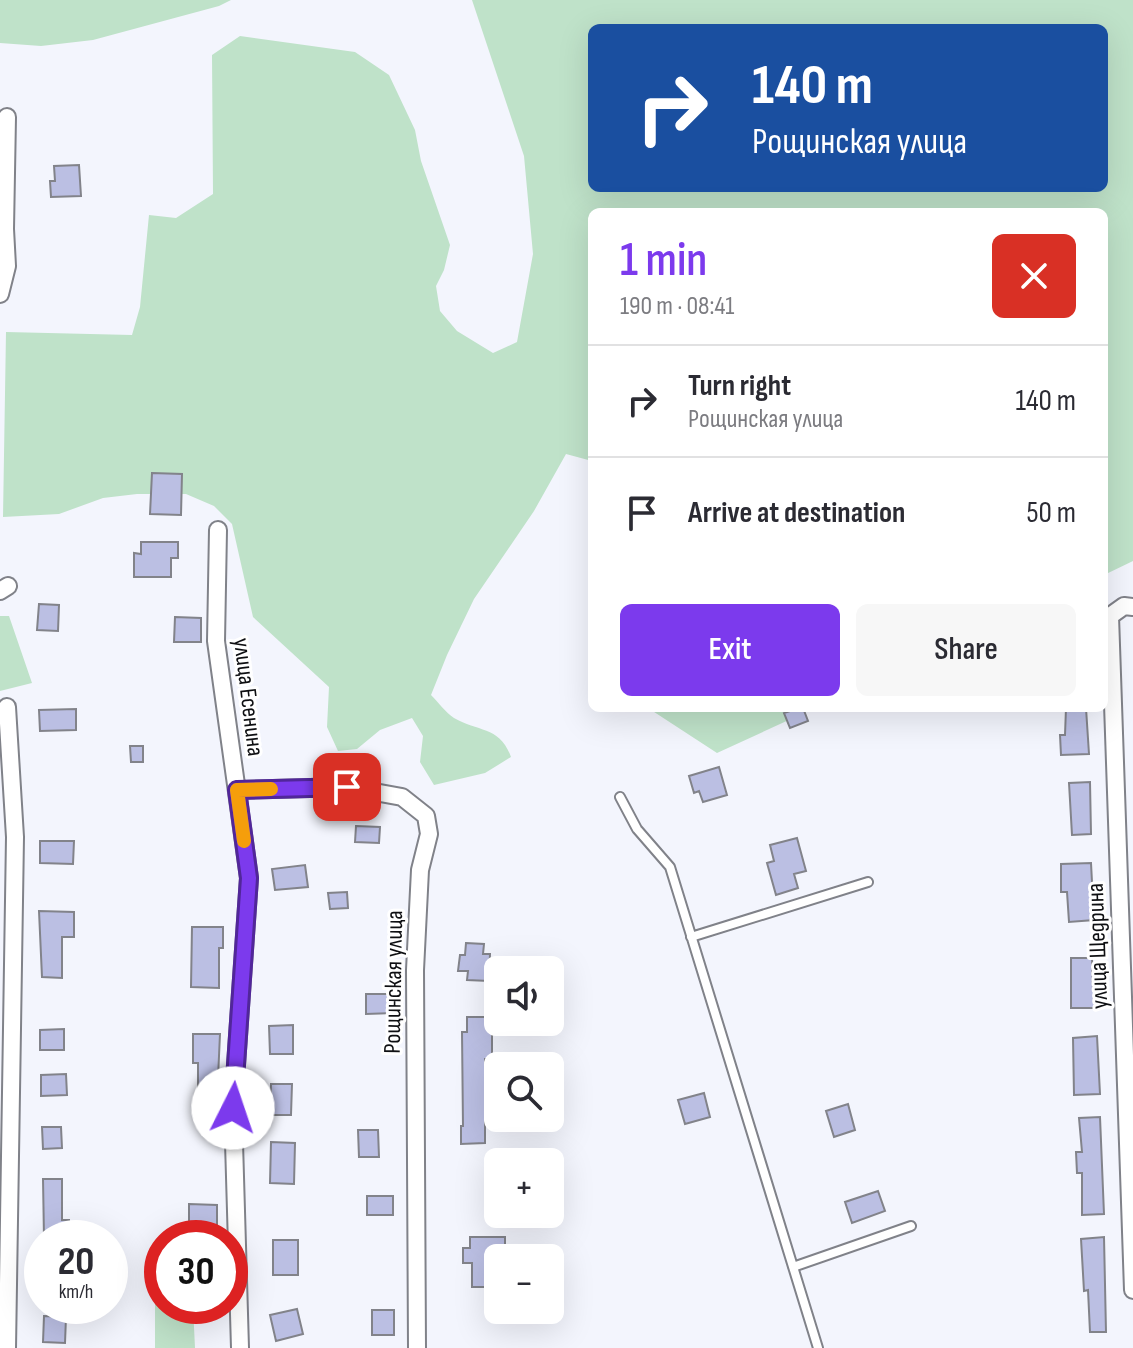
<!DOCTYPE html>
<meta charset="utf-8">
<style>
body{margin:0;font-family:"Sofia Sans Condensed",sans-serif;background:#f7f7f7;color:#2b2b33;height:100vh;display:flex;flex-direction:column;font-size:30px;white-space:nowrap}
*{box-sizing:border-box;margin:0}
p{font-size:26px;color:#7c7c81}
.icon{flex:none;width:44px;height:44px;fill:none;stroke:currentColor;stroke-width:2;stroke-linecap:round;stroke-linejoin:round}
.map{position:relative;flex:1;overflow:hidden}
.details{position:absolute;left:588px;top:208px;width:520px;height:504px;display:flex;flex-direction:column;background:#fff;border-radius:12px;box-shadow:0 8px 32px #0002}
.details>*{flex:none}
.guide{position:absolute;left:588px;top:24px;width:520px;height:168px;border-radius:12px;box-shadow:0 8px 32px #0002;background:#1a4fa0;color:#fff;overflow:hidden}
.controls{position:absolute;left:484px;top:956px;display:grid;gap:16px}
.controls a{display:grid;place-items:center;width:80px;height:80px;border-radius:12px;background:#fff;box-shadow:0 8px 32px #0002;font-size:40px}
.speed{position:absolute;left:24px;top:1220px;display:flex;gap:16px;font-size:40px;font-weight:700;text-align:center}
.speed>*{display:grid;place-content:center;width:104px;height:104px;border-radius:50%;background:#fff;box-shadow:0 8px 32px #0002;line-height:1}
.speed small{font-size:20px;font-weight:400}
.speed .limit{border:12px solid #d22;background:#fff;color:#111}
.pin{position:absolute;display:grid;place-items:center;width:68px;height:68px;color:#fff;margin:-34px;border-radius:16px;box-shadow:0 4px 12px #0006}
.me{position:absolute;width:88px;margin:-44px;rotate:4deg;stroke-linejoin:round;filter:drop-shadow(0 0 6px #0008)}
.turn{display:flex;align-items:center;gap:28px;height:168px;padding:0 32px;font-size:36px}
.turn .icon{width:104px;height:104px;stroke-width:2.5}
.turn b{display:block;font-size:56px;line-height:68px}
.round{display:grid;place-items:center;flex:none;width:84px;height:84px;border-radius:12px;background:#f7f7f7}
.overview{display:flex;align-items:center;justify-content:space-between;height:136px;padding:0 32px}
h1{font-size:48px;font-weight:600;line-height:60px;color:#7c3aed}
.action{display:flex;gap:16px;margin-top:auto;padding:16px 32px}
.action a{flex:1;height:92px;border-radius:12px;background:#7c3aed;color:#fff;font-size:32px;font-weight:600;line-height:92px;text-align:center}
.action a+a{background:#f7f7f7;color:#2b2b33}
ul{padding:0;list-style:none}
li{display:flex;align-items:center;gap:24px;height:112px;padding:0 32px;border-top:2px solid #e1e1e2}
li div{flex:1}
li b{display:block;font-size:30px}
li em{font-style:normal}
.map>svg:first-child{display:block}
.green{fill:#bfe2c9;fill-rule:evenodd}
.building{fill:#bbbfe3;stroke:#82838a;stroke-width:2}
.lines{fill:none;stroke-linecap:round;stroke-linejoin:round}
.service-casing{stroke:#808289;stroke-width:12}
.minor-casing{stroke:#808289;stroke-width:20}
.service{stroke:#fff;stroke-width:8}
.minor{stroke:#fff;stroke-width:16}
.route-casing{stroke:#51269a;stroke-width:20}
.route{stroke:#7c3aed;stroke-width:14}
.slow{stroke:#f59e0b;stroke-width:14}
.labels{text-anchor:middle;stroke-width:6;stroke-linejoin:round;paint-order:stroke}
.street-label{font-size:24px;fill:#0e0f12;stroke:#fff}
</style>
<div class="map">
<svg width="1133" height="1348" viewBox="0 0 1133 1348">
<rect width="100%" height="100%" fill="#f3f5fd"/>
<path class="green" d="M0,0H231L219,6L93,40L41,46L0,43Z
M472,0H1133V561L1104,575V212H592V461L566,454L534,511L474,599L447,655L431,695C438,702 446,713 454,718C478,732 500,726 511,757L485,773L434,785L420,762L423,736L412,718L380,730L357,749L338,751L327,727L329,687L253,617L232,524L214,506L186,494H137L103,498L59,514L3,517L6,332L132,335L140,307L149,215L176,218L213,194L212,55L240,36L355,52L389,75L415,130L421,161L450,245L444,270L436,286L440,311L457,331L493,353L517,342L533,254L524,156ZM592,28H1104V188H592Z
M0,616H9L32,683L0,691Z
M648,708H815L717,753Z
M155,1289H162V1306H193L195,1348H155Z"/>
<path class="building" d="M79,165L81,196L51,197L50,181H55L54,166Z
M152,473L182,474L181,515L150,514Z
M141,542H178V558H171V577H134V553L141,554Z
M39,604L59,605L58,631L37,630Z
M175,617L201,618V642H174Z
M799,708H803L808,721L790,728L784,713Z
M1066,708H1086L1089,754L1061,755L1060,735H1065Z
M76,709V730L40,731L39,710Z
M130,746H143V762H131Z
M719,767L727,795L703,802L699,791L694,793L689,776Z
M1090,782L1091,834L1072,835L1069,783Z
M356,826L380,827L379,843L355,842Z
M797,838L806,871L794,874L798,888L776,895L767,863L774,861L770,845Z
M40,841H74L73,864L40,863Z
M1091,863L1094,920L1069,922L1067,892H1061V864Z
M305,865L308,887L275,890L272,869Z
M347,892L348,908L330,909L328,893Z
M39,911L74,912V937H62V978L42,977Z
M192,927H223V948H219V988L191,987Z
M466,943L484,944L483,954H490L489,981L467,980L468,971H458L460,955H465Z
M1071,958H1092L1093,990H1097V1008H1071Z
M366,994H393L394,1013L366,1014Z
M467,1017H492V1059H485V1143L461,1144V1126H463L462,1032H467Z
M293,1025V1054H270L269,1026Z
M64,1029V1050H40V1030Z
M193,1034H220L217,1100H198V1063H193Z
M1097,1036L1100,1094L1074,1095L1073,1038Z
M66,1074L67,1095L41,1096V1075Z
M271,1084H292L291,1115H270Z
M704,1093L710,1117L685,1124L678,1100Z
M848,1104L855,1130L834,1137L826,1111Z
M1100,1117L1104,1214L1082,1215V1173H1077L1076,1152H1082L1079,1118Z
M42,1127H61L62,1148L43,1149Z
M358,1130H378L379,1157H359Z
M271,1142L295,1143L294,1184L270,1183Z
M43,1179H62V1220H69V1238H44Z
M878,1191L885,1211L852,1223L845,1202Z
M367,1196H393V1215H367Z
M189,1204L217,1205V1229H189Z
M470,1237H505V1258H498V1287H472V1263H463V1248H470Z
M1104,1237L1106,1332H1090L1088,1290L1084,1291L1081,1239Z
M273,1240H298V1275H273Z
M297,1309L303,1334L276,1341L270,1315Z
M372,1310H394V1335H372Z
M44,1316L66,1317L65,1343L43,1342Z"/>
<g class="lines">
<defs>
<path id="service" d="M620,797L637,829L670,867L818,1348
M691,937L868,882
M793,1267L911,1226"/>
<path id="minor" d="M0,229H5L7,117
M0,294L7,266L5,229
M218,530L216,641L249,878L233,1108L240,1348
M0,591L8,586
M1133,607L1124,606L1110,616L1133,1290
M237,790L347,787L402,797L426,816L429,834L420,870L415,970L417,1348
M7,1348L15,837L7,707"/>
</defs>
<use href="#service" class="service-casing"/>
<use href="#minor" class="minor-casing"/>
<use href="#service" class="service"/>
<use href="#minor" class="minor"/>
</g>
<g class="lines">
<defs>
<path id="route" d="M233,1108L249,878L237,790L347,787"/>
</defs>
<use href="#route" class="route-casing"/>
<use href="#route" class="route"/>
<path class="slow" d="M244,841L237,790L271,789"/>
</g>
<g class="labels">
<g class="street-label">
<text transform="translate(249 697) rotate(83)" y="8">улица Есенина</text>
<text transform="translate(1097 946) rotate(-92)" y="8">улица Щедрина</text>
<text transform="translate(393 982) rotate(-89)" y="8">Рощинская улица</text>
</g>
</g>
</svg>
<div class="controls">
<a><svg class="icon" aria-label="sound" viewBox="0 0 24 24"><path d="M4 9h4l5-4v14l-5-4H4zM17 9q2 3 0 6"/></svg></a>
<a><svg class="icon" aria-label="search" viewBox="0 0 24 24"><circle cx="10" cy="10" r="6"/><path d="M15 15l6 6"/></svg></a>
<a>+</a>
<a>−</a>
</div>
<div class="speed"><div>20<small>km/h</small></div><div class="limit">30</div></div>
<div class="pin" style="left:347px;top:787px;background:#d93025"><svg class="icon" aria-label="arrive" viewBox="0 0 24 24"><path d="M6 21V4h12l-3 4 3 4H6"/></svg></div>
<svg class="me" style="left:233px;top:1108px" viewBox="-20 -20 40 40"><circle r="19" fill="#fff"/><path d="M0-13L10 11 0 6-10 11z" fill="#7c3aed"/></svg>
<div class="guide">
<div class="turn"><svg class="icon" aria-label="right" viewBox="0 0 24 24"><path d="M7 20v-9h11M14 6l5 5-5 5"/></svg><div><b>140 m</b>Рощинская улица</div></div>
</div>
<section class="details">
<div class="overview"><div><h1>1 min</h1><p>190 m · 08:41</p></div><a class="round" style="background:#d93025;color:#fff"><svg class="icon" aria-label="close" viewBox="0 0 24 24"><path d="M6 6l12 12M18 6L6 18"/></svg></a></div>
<ul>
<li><svg class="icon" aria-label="right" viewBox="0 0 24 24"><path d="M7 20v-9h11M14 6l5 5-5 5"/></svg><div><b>Turn right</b><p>Рощинская улица</p></div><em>140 m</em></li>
<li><svg class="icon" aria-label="arrive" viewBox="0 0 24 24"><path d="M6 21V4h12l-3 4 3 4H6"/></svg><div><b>Arrive at destination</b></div><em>50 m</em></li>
</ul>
<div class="action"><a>Exit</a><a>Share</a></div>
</section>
</div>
